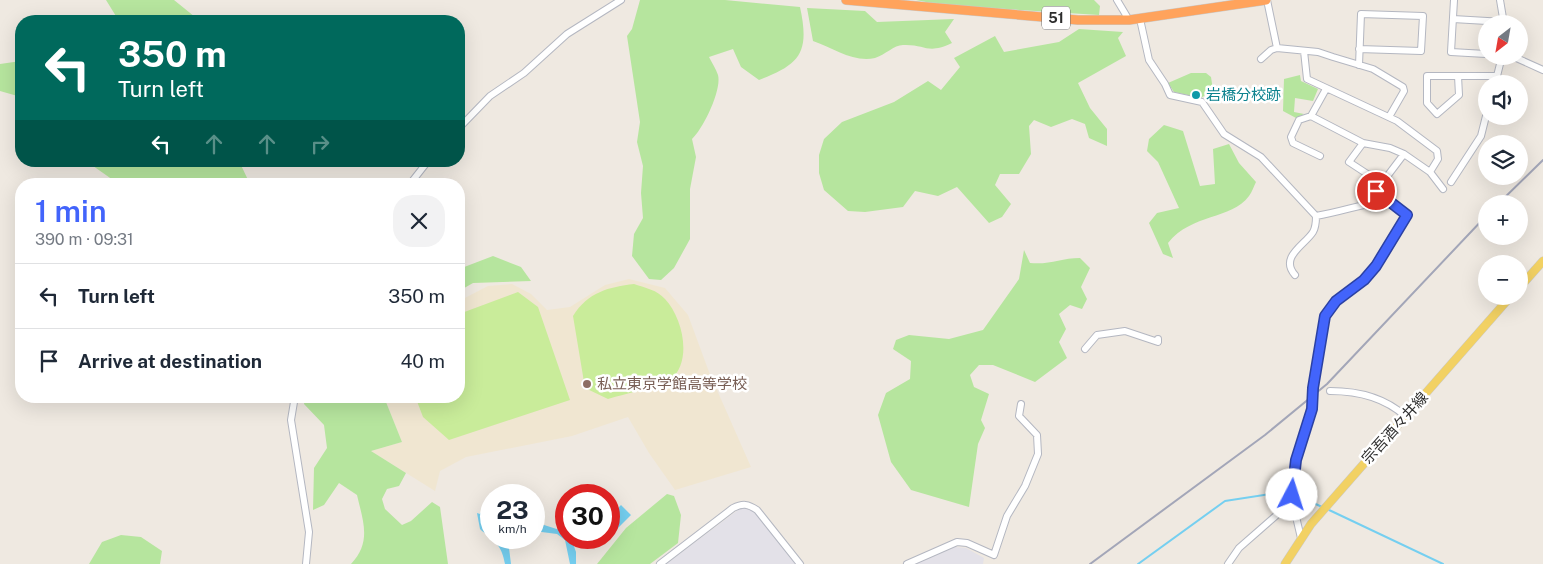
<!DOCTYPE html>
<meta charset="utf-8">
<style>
body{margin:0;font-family:"Public Sans","Noto Sans JP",sans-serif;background:#f2f2f3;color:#1f2937;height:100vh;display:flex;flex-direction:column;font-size:19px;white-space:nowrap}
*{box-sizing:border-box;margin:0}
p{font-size:16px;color:#747a83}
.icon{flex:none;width:28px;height:28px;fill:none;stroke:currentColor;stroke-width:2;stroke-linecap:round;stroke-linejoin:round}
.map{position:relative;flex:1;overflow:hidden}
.panel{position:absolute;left:15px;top:178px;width:450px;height:225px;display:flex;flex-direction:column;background:#fff;border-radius:20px;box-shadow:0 5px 20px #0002}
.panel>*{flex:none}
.guide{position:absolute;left:15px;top:15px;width:450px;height:152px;border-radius:20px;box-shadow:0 5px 20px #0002;background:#00695c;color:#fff;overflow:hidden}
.needle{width:32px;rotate:211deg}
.tools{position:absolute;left:1478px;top:15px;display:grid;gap:10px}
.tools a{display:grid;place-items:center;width:50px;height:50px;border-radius:50%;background:#fff;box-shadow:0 5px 20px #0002;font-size:25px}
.speed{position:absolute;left:480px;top:484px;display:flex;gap:10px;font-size:25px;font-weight:700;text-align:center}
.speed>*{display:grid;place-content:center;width:65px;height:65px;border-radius:50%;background:#fff;box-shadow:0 5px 20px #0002;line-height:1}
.speed small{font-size:12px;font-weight:400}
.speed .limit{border:8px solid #d22;background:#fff;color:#111}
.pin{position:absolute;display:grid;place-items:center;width:42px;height:42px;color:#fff;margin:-21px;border:2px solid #fff;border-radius:50%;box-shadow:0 1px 5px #0007}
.me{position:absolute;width:55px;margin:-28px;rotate:5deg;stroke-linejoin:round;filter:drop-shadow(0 0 4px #0008)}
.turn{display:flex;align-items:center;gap:18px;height:105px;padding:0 20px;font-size:22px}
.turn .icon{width:65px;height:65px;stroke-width:2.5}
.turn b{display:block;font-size:35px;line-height:42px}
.lanes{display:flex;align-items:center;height:48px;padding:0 20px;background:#0003;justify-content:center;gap:25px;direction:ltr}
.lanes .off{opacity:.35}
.round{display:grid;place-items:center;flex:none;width:52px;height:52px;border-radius:20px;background:#f2f2f3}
.overview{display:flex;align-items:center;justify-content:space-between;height:85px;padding:0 20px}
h1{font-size:30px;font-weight:600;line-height:38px;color:#4264fb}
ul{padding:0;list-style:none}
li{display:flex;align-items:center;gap:15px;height:65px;padding:0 20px;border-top:1px solid #e0e1e3}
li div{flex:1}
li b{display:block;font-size:19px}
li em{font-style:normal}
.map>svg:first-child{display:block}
.industrial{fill:#e3e1e8}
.education{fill:#f0e6d1}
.green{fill:#b6e59e}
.pitch{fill:#c9ec9a}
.water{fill:#75cff0}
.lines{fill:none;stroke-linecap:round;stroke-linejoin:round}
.stream{stroke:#75cff0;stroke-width:2}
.minor-casing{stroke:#b4b7c1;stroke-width:8}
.major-casing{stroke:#c9c9c9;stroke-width:9}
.highway-casing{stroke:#c9c9c9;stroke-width:10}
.minor{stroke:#fff;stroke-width:6}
.major{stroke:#f2d163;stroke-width:8}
.highway{stroke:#ffa35c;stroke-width:9}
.rail{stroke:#a3a6b8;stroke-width:2}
.route-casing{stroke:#2b41a3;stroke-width:12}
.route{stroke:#4264fb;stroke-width:9}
.culture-dot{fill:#0f9aa8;stroke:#fff;stroke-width:2}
.education-dot{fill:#8d6e63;stroke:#fff;stroke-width:2}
.labels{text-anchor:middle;stroke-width:5;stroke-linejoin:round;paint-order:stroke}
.shield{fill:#fff;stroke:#6d6d6d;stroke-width:1}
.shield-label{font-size:14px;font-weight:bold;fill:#2e2e2e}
.culture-label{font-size:15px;fill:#0d838f;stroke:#fff;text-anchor:start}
.education-label{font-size:15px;fill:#785e54;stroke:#fff;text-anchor:start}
.street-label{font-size:15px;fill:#2e2e2e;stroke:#fff}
</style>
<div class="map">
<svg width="1543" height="564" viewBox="0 0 1543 564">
<rect width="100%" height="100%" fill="#efe9e1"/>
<path class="industrial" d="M742,507L752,508L797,564H666Z
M955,547L966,548L984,558L983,564H915Z"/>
<path class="education" d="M629,279L665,288L688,315L709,372L751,467L675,490L649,453L628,417L572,436L466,457L440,471L435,491L371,451L402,442L384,397L381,396H459V301L488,286L512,284L531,294L547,310L570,307L605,285Z"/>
<path class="green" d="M106,0H174L200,21H119Z
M640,0H725L800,7C810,53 800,64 759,80L741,67L733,49L709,57C712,63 716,69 718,75C722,90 703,129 692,139L696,157L690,189V239L674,268L661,280L649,279L632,256L634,234L643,218L641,193L643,166L637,142L640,122L627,36L632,29Z
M916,0H1094L1100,6L1099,15L941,5Z
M807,8L865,11L877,22L954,19L945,32L952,43C927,55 926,44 903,45C894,45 885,55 875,58C854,63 833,48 813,41Z
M1079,29L1123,32L1118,38L1126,56L1078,83L1090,108L1107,129V146L1089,138L1085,124L1072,119L1051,127L1034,120L1029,126L1031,154L1019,174H1000L995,185L1011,204L1002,217L989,223L957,187L938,196L915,191L903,207L865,212L848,211L824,190L819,173V155L824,139L842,122L894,102L928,81L941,90L960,67L954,58L995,36L1004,52L1059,42Z
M21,61V97L0,91V64Z
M1191,73H1206L1211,77L1213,90L1201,98L1174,92L1168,83Z
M1300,75L1301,81L1318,89L1313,101L1295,98L1294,112L1304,114L1296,118L1283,111L1284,79Z
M1164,125L1183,131L1200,186L1215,184L1213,149L1229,144L1239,163L1256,182C1254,186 1252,192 1249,196C1231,220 1192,213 1168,243L1173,258L1163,254L1149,223L1157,213L1179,208L1158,162L1147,151L1149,139Z
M86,161H239L250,184H113V180Z
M1024,250L1030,263C1050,265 1061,258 1080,258L1090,268L1081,287L1087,299L1082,309L1070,305L1059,314L1066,329L1059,342L1067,358L1035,382L993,365H979L970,375L974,387L989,394L981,420L985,428L978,444L969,507L911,490L891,462L878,415L886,393L910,379L911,361L893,349L896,340L909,335L949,339L983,330L1019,279Z
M493,256L521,267L531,281L473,283L459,291V269Z
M305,396L384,397L402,442L371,451L406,473L399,486L387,489L382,499L385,509L402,525L411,521L432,502L440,507L448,564H351C372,542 363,521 357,495L339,483L324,505L313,510L314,468L327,448L324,425L304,404Z
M667,494L674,496L681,515L678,543L650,564H597L626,528Z
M121,535L141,537L162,551L160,564H89L102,542Z"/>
<path class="pitch" d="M634,284C646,288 657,290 665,299C683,318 693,362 670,380C663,386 620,395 608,399L585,388L573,316C588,292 609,287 634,284Z
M518,292L538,307L570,400L449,440L423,417L415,396H459V314Z"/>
<path class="water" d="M491,504V511L484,520L486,528L491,531V538L503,539L516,538L509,548L511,564H505C502,547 496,541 482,531L480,529L477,513L480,514L485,506Z
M621,505L631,515L609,537V517Z
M541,524L566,532V538H571L576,552V564H570L565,540L557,534L534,531V525Z"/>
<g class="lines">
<path class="stream" d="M1297,495L1322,507
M1327,509L1443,564
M1138,564L1225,501L1283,492"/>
<defs>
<path id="minor" d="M1117,0L1129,20
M1267,0L1277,48
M1454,0L1451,52L1486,54
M1500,0L1504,24
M1140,19L1149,60L1165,84L1170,95L1202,102L1224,134L1261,157L1316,216C1341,212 1365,203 1390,200L1407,215L1376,266L1364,280L1336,301L1325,316L1313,388L1312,409L1296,460L1293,485V504L1301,538
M1453,19L1504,22
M1304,51L1307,79L1397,121L1437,151L1438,159L1430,172
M1512,56L1543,70
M1261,59L1271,50L1277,48L1318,52L1333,57L1373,69L1403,87L1404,91L1389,117
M1359,65L1361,14L1423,16L1421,51L1359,49
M1458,76L1459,95L1437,114L1427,103V76H1497
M1495,84L1502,56
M1311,116L1363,143L1390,148L1404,154L1430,172L1443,189
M459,128L490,96L524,73L567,34L621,0
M1363,143L1349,162L1381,183
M1320,156L1293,143L1291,137L1299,120L1311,116L1326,89
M1451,182L1481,136L1486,116
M410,184L428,161
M1390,200L1376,191L1404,154
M1295,275C1279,257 1305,245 1313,232C1316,227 1316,221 1316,216
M1085,349L1097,335L1125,331L1158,342V339
M1330,391C1358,391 1384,397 1405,416
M295,396L291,420L309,532L306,564
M660,564L733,508C743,503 748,504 757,510L800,564
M907,564L957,542L967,543L994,555L1007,516L1025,486L1038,454L1037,435L1019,416L1021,404
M1228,564L1239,548L1279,513L1293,495"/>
<path id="major" d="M1519,288L1543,261
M1285,564L1311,524L1511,296"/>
<path id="highway" d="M846,0L1078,20H1129L1266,0"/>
</defs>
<use href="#minor" class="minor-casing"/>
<use href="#major" class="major-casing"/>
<use href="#highway" class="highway-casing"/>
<use href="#minor" class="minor"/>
<use href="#major" class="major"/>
<use href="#highway" class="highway"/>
<path class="rail" d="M1498,204L1543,160
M1090,564L1265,435L1327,384L1486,216"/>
</g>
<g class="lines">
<defs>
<path id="route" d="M1292,495L1296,460L1312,409L1313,388L1325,316L1336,301L1364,280L1376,266L1407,215L1376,191"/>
</defs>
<use href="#route" class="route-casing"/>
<use href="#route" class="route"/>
</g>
<circle class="culture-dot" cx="1196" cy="95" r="5"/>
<circle class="education-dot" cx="587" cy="384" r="5"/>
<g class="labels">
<rect class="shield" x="1042" y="6.5" width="28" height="23" rx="4"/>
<g class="shield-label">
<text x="1056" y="23">51</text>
</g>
<g class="culture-label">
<text x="1206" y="100">岩橋分校跡</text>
</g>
<g class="education-label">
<text x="597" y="389">私立東京学館高等学校</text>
</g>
<g class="street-label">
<text transform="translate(1395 428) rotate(-48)" y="5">宗吾酒々井線</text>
</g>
</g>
</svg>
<div class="tools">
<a><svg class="needle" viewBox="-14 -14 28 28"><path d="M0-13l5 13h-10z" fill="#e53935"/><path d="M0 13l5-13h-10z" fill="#747a83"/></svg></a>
<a><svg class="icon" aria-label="sound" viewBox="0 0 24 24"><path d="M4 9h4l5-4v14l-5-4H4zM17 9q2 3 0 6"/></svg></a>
<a><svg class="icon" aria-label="layers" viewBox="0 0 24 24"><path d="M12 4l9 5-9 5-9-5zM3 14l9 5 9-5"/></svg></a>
<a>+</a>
<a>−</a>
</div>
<div class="speed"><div>23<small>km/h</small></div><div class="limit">30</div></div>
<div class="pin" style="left:1376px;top:191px;background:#d93025"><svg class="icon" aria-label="arrive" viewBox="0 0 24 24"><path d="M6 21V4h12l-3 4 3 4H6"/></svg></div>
<svg class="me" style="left:1292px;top:495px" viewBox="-20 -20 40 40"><circle r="19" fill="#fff"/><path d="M0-13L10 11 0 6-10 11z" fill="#4264fb"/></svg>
<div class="guide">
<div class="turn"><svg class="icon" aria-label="left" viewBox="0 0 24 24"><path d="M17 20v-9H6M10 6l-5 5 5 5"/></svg><div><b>350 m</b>Turn left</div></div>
<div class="lanes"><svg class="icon" aria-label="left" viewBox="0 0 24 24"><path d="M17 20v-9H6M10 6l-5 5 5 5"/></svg><svg class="icon off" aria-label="ahead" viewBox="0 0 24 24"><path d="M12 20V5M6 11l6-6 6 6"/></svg><svg class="icon off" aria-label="ahead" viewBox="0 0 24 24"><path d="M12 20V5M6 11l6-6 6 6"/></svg><svg class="icon off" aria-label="right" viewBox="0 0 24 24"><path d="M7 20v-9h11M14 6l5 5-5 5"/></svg></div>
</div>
<section class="panel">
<div class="overview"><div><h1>1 min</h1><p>390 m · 09:31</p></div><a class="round"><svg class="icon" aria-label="close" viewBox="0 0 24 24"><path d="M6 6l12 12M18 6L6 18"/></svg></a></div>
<ul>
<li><svg class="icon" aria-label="left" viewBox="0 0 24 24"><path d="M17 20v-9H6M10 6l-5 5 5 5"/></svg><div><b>Turn left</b></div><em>350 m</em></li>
<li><svg class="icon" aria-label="arrive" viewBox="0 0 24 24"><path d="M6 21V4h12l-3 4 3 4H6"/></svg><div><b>Arrive at destination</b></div><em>40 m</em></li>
</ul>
</section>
</div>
